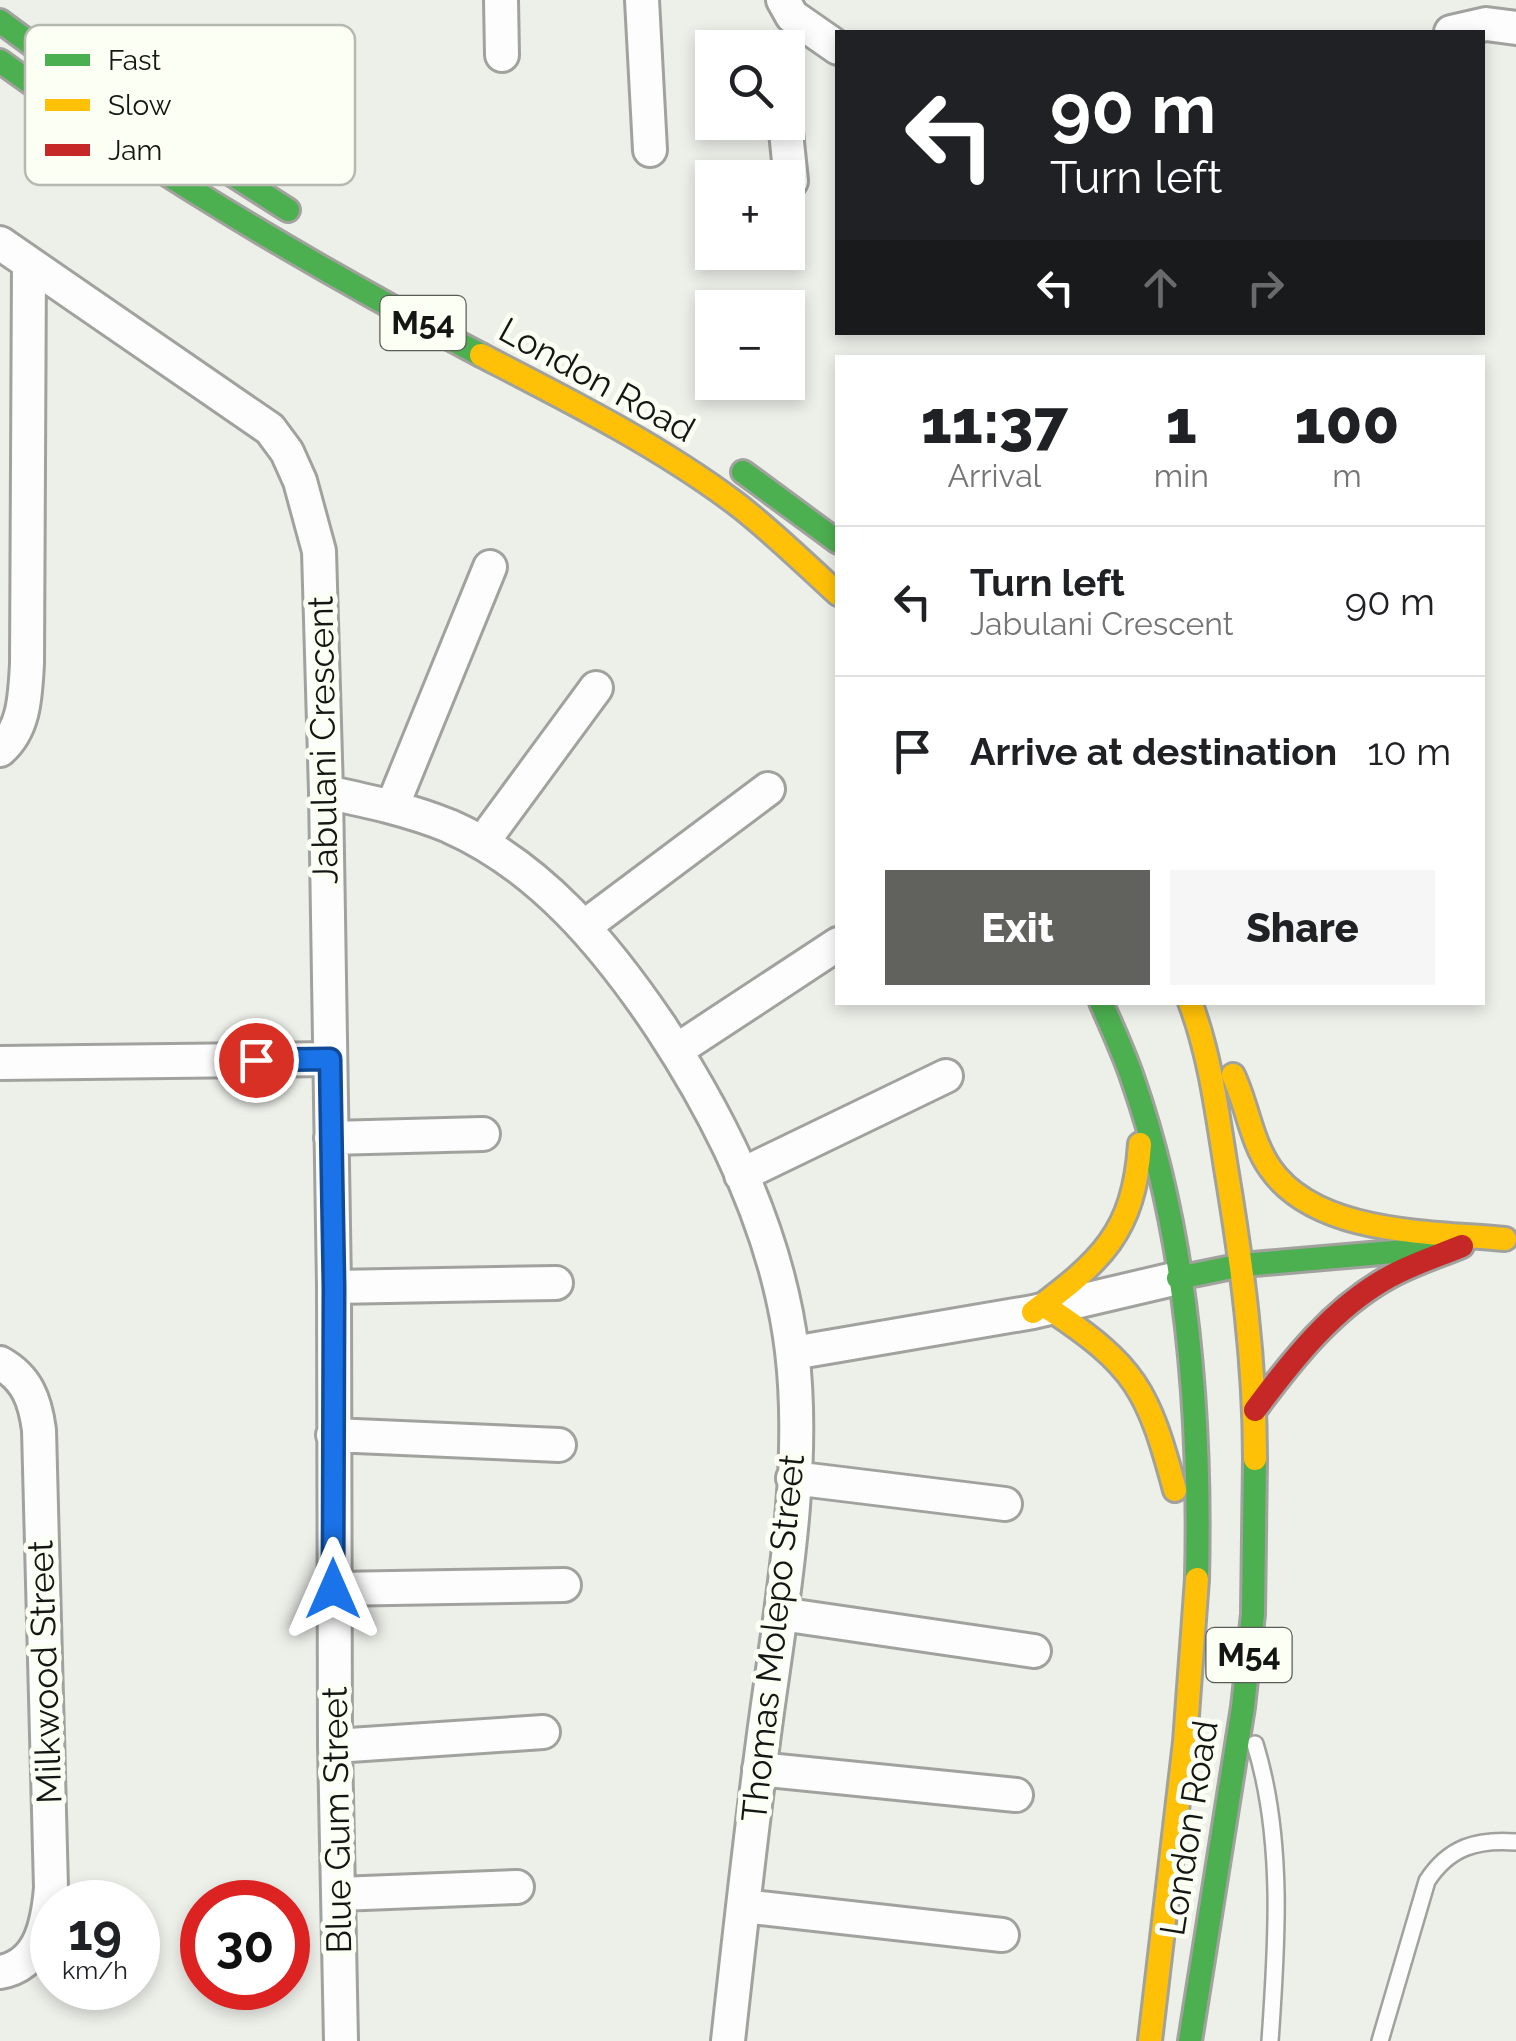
<!DOCTYPE html>
<meta charset="utf-8">
<style>
body{margin:0;font-family:Raleway,sans-serif;background:#f6f6f6;color:#202124;height:100vh;display:flex;flex-direction:column;font-size:38px;white-space:nowrap}
*{box-sizing:border-box;margin:0}
p{font-size:32px;color:#757577}
.icon{flex:none;width:55px;height:55px;fill:none;stroke:currentColor;stroke-width:2;stroke-linecap:round;stroke-linejoin:round}
.map{position:relative;flex:1;overflow:hidden}
.panel{position:absolute;left:835px;top:355px;width:650px;height:650px;display:flex;flex-direction:column;background:#fff;border-radius:0px;box-shadow:0 5px 15px #0003}
.panel>*{flex:none}
.hud{position:absolute;left:835px;top:30px;width:650px;height:305px;border-radius:0px;box-shadow:0 5px 15px #0003;background:#202124;color:#fff;overflow:hidden}
.controls{position:absolute;left:695px;top:30px;display:grid;gap:20px}
.controls a{display:grid;place-items:center;width:110px;height:110px;border-radius:0px;background:#fff;box-shadow:0 5px 15px #0003;font-size:50px}
.speed{position:absolute;left:30px;top:1880px;display:flex;gap:20px;font-size:50px;font-weight:700;text-align:center}
.speed>*{display:grid;place-content:center;width:130px;height:130px;border-radius:50%;background:#fff;box-shadow:0 5px 15px #0003;line-height:1}
.speed small{font-size:25px;font-weight:400}
.speed .limit{border:15px solid #d22;background:#fff;color:#111}
.pin{position:absolute;display:grid;place-items:center;width:85px;height:85px;color:#fff;margin:-42px;border:5px solid #fff;border-radius:50%;box-shadow:0 2px 10px #0007}
.me{position:absolute;width:110px;margin:-55px;rotate:0deg;stroke-linejoin:round;filter:drop-shadow(0 0 8px #0008)}
.turn{display:flex;align-items:center;gap:35px;height:210px;padding:0 50px;font-size:45px}
.turn .icon{width:130px;height:130px;stroke-width:2.5}
.turn b{display:block;font-size:70px;line-height:85px}
.lanes{display:flex;align-items:center;height:95px;padding:0 50px;background:#0003;justify-content:center;gap:50px;direction:ltr}
.lanes .off{opacity:.35}
.eta{display:flex;justify-content:space-evenly;align-items:center;height:170px;text-align:center}
.eta b{font-size:60px;font-weight:800;line-height:70px}
.button{display:flex;gap:20px;margin-top:auto;padding:20px 50px}
.button a{flex:1;height:115px;border-radius:0px;background:#61625e;color:#fff;font-size:40px;font-weight:800;line-height:115px;text-align:center}
.button a+a{background:#f6f6f6;color:#202124}
ul{padding:0;list-style:none}
li{display:flex;align-items:center;gap:30px;height:150px;padding:0 50px;border-top:2px solid #e0e0e0}
li div{flex:1}
li b{display:block;font-size:38px}
li em{font-style:normal}
.map>svg:first-child{display:block}
.lines{fill:none;stroke-linecap:round;stroke-linejoin:round}
.lane-casing{stroke:#a1a29e;stroke-width:20}
.street-casing{stroke:#a1a29e;stroke-width:38}
.fast-casing{stroke:#a1a29e;stroke-width:28}
.slow-casing{stroke:#a1a29e;stroke-width:28}
.jam-casing{stroke:#a1a29e;stroke-width:28}
.lane{stroke:#fcfdfc;stroke-width:15}
.street{stroke:#fcfdfc;stroke-width:32}
.fast{stroke:#4caf50;stroke-width:22}
.slow{stroke:#ffc107;stroke-width:22}
.jam{stroke:#c62828;stroke-width:22}
.route-casing{stroke:#114b97;stroke-width:25}
.route{stroke:#1a73e8;stroke-width:18}
.labels{text-anchor:middle;stroke-width:10;stroke-linejoin:round;paint-order:stroke}
.shield{fill:#fcfff4;stroke:#5a5c56;stroke-width:2.5}
.shield-label{font-size:32px;font-weight:bold;fill:#151613}
.street-label{font-size:35px;fill:#151613;stroke:#fcfff4}
.key{fill:#fcfff4;stroke:#b7b9b0;stroke-width:2.5}
.key-label{font-size:28px;fill:#151613}
</style>
<div class="map">
<svg width="1516" height="2041" viewBox="0 0 1516 2041">
<rect width="100%" height="100%" fill="#edefe9"/>
<g class="lines">
<defs>
<path id="lane" d="M1255,1744C1284,1838 1277,1943 1270,2041
M1380,2041L1427,1881C1449,1847 1477,1839 1516,1842"/>
<path id="street" d="M501,0L502,55
M642,0L650,150
M783,0L792,16L838,48
M1451,32L1486,24L1516,28
M785,122L791,181
M0,243L270,429L287,452L300,481L319,551L326,792L334,1287L335,1746L341,2041
M0,750C25,728 25,695 27,664L29,263
M326,792C368,801 410,810 449,826C540,866 606,946 660,1026C724,1123 778,1235 792,1351C806,1467 783,1597 767,1712C752,1821 740,1931 728,2041
M392,807L490,567
M482,843L596,688
M585,926L768,789
M677,1050L838,944
M0,1063L329,1059
M331,1138L483,1134
M741,1175L946,1076
M334,1287L556,1283
M793,1353L1033,1312L1178,1278
M0,1363C27,1378 35,1400 39,1430L51,1888C48,1922 41,1965 0,1972
M333,1435L559,1445
M793,1478L1005,1504
M333,1589L564,1585
M781,1614L1034,1651
M335,1746L543,1732
M759,1769L1016,1795
M339,1894L517,1887
M743,1906L1002,1935"/>
<path id="fast" d="M0,21L50,58L288,210
M0,61C152,172 314,267 481,355
M743,472L838,542
M1101,1002C1112,1028 1124,1053 1133,1080C1188,1238 1201,1413 1197,1579
M1178,1278L1242,1265L1440,1248
M1190,2041L1243,1707L1253,1614L1255,1459"/>
<path id="slow" d="M481,355C568,400 656,444 734,502C771,530 804,563 838,594
M1190,1002C1210,1055 1217,1111 1226,1168C1242,1264 1255,1361 1255,1459
M1233,1075C1247,1104 1251,1141 1270,1168C1316,1235 1432,1232 1505,1239
M1048,1308C1136,1366 1148,1390 1175,1490
M1033,1312C1101,1261 1134,1233 1140,1144
M1150,2041L1185,1742L1197,1579"/>
<path id="jam" d="M1255,1410C1293,1359 1333,1308 1389,1277C1412,1264 1438,1256 1462,1246"/>
</defs>
<use href="#lane" class="lane-casing"/>
<use href="#street" class="street-casing"/>
<use href="#fast" class="fast-casing"/>
<use href="#slow" class="slow-casing"/>
<use href="#jam" class="jam-casing"/>
<use href="#lane" class="lane"/>
<use href="#street" class="street"/>
<use href="#fast" class="fast"/>
<use href="#slow" class="slow"/>
<use href="#jam" class="jam"/>
</g>
<g class="lines">
<defs>
<path id="route" d="M256,1060L330,1059L334,1287L333,1589"/>
</defs>
<use href="#route" class="route-casing"/>
<use href="#route" class="route"/>
</g>
<g class="labels">
<g class="shield">
<rect x="380.5" y="296" width="85" height="54" rx="8"/>
<rect x="1206.5" y="1628" width="85" height="54" rx="8"/>
</g>
<g class="shield-label">
<text x="423" y="334">M54</text>
<text x="1249" y="1666">M54</text>
</g>
<g class="street-label">
<text transform="translate(597 380) rotate(29)" y="12">London Road</text>
<text transform="translate(323 740) rotate(-91)" y="12">Jabulani Crescent</text>
<text transform="translate(773 1638) rotate(-84)" y="12">Thomas Molepo Street</text>
<text transform="translate(45 1672) rotate(-92)" y="12">Milkwood Street</text>
<text transform="translate(337 1820) rotate(-91)" y="12">Blue Gum Street</text>
<text transform="translate(1189 1828) rotate(-81)" y="12">London Road</text>
</g>
</g>
<rect x="25" y="25" width="330" height="160" rx="15" class="key"/>
<rect x="45" y="54" width="45" height="12" fill="#4caf50"/>
<rect x="45" y="99" width="45" height="12" fill="#ffc107"/>
<rect x="45" y="144" width="45" height="12" fill="#c62828"/>
<g class="key-label">
<text x="108" y="70">Fast</text>
<text x="108" y="115">Slow</text>
<text x="108" y="160">Jam</text>
</g>
</svg>
<div class="controls">
<a><svg class="icon" aria-label="search" viewBox="0 0 24 24"><circle cx="10" cy="10" r="6"/><path d="M15 15l6 6"/></svg></a>
<a>+</a>
<a>−</a>
</div>
<div class="speed"><div>19<small>km/h</small></div><div class="limit">30</div></div>
<div class="pin" style="left:256px;top:1060px;background:#d93025"><svg class="icon" aria-label="arrive" viewBox="0 0 24 24"><path d="M6 21V4h12l-3 4 3 4H6"/></svg></div>
<svg class="me" style="left:333px;top:1589px" viewBox="-20 -20 40 40"><path d="M0-17L14 15 0 8-14 15z" fill="#1a73e8" stroke="#fff" stroke-width="4"/></svg>
<div class="hud">
<div class="turn"><svg class="icon" aria-label="left" viewBox="0 0 24 24"><path d="M17 20v-9H6M10 6l-5 5 5 5"/></svg><div><b>90 m</b>Turn left</div></div>
<div class="lanes"><svg class="icon" aria-label="left" viewBox="0 0 24 24"><path d="M17 20v-9H6M10 6l-5 5 5 5"/></svg><svg class="icon off" aria-label="ahead" viewBox="0 0 24 24"><path d="M12 20V5M6 11l6-6 6 6"/></svg><svg class="icon off" aria-label="right" viewBox="0 0 24 24"><path d="M7 20v-9h11M14 6l5 5-5 5"/></svg></div>
</div>
<section class="panel">
<div class="eta">
<div><b>11:37</b><p>Arrival</p></div>
<div><b>1</b><p>min</p></div>
<div><b>100</b><p>m</p></div>
</div>
<ul>
<li><svg class="icon" aria-label="left" viewBox="0 0 24 24"><path d="M17 20v-9H6M10 6l-5 5 5 5"/></svg><div><b>Turn left</b><p>Jabulani Crescent</p></div><em>90 m</em></li>
<li><svg class="icon" aria-label="arrive" viewBox="0 0 24 24"><path d="M6 21V4h12l-3 4 3 4H6"/></svg><div><b>Arrive at destination</b></div><em>10 m</em></li>
</ul>
<div class="button"><a>Exit</a><a>Share</a></div>
</section>
</div>
